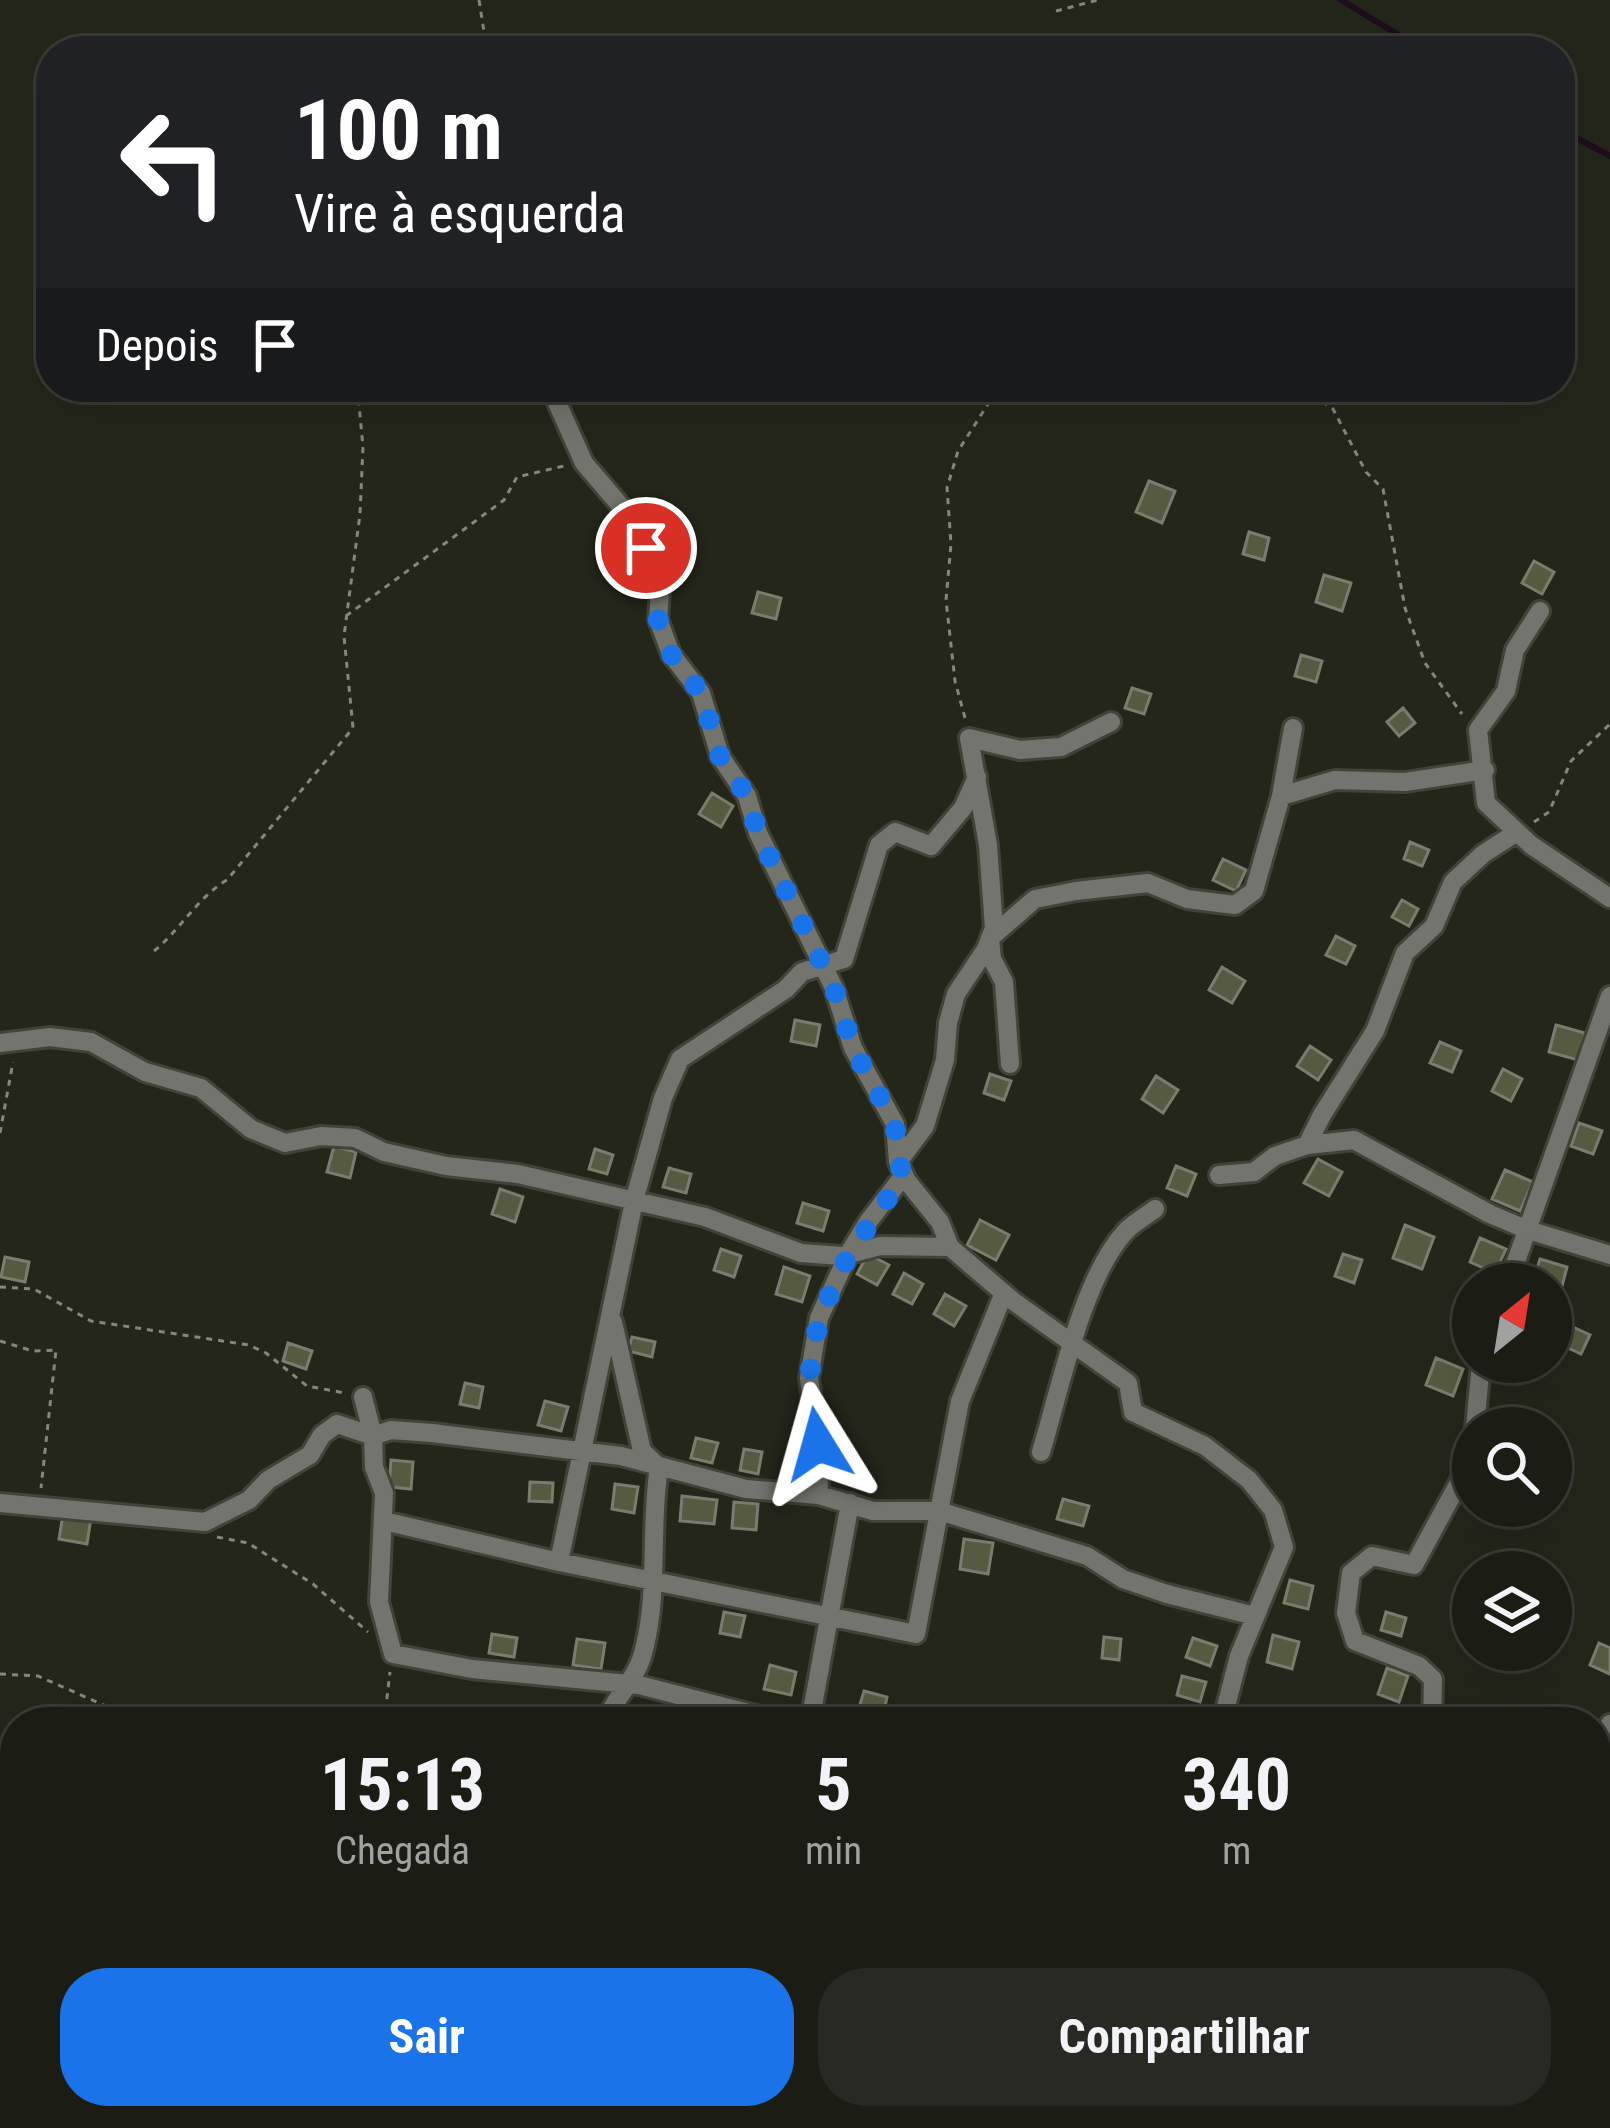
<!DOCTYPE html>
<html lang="pt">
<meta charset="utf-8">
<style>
body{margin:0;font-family:"Roboto Condensed",sans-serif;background:#282922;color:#f1f3f6;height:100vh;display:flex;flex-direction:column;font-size:45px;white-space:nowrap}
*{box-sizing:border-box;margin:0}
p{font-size:39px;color:#a0a1a0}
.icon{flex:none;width:66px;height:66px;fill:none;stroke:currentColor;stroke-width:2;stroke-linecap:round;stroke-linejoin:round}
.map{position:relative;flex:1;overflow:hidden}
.details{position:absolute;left:0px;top:1707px;width:1611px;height:423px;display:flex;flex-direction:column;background:#1b1c14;border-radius:48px 48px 0 0;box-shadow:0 12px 48px #0002,0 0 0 3px #393a34}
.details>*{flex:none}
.guide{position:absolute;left:36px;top:36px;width:1539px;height:366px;border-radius:48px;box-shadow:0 12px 48px #0002,0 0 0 3px #393a34;background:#202124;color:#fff;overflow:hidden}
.needle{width:78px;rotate:30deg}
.buttons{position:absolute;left:1452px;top:1263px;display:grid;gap:24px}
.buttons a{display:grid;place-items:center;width:120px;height:120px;border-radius:50%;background:#1b1c14;box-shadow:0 12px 48px #0002,0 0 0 3px #393a34;font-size:60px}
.pin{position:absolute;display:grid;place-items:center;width:102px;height:102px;color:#fff;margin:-51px;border:6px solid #fff;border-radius:50%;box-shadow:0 3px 12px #0007}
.me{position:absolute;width:132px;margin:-66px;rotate:352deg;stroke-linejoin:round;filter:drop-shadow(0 0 9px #0008)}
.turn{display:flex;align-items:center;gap:42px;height:252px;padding:0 60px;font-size:54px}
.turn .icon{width:156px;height:156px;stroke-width:2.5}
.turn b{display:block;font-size:84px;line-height:102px}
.then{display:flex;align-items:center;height:114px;padding:0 60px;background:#0003;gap:24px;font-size:45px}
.eta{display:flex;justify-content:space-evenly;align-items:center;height:204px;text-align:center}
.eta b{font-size:72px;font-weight:700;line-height:84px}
.action{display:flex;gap:24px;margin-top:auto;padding:24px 60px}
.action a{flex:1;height:138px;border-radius:48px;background:#1a73e8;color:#fff;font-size:48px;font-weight:700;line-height:138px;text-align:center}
.action a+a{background:#282922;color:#f1f3f6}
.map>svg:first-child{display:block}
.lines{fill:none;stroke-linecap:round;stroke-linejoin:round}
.stream{stroke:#1f0d1d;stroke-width:6}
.building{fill:#555a40;stroke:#797c6e;stroke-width:3}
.minor-casing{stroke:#414337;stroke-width:24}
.path{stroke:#85877c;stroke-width:3;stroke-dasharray:6 6;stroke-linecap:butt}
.minor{stroke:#72746d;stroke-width:18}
.route{stroke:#1a73e8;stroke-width:21;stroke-dasharray:0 37.8}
</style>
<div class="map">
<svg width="1610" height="2128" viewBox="0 0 1610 2128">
<rect width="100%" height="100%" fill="#24261a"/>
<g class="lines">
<path class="stream" d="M1341,0L1425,51
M1560,129L1610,156"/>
</g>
<path class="building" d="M1149,481L1175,491L1162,523L1136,512Z
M1249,532L1269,538L1264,560L1243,554Z
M1534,561L1554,572L1542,594L1522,583Z
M1324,575L1351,583L1342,611L1316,602Z
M758,592L781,598L776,619L752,613Z
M1301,655L1322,661L1316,682L1295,676Z
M1132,688L1151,694L1144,714L1125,708Z
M1403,708L1415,723L1399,736L1387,722Z
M712,793L733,806L721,827L699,814Z
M1410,842L1429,850L1422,866L1404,859Z
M1223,859L1246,870L1236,891L1213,880Z
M1402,900L1418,909L1409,926L1392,917Z
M1336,936L1355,946L1346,964L1326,955Z
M1222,967L1245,981L1232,1003L1209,990Z
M795,1020L820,1025L816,1046L791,1041Z
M1556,1025L1585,1033L1578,1060L1549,1052Z
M1440,1042L1461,1051L1452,1072L1430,1063Z
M1310,1046L1331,1060L1318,1080L1297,1066Z
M1503,1069L1522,1079L1511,1101L1492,1091Z
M990,1074L1011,1081L1004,1100L984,1093Z
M1156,1076L1178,1090L1163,1113L1142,1099Z
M1579,1123L1602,1131L1593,1154L1571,1146Z
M334,1146L356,1152L350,1178L327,1172Z
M595,1149L613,1155L607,1174L589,1169Z
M1318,1159L1342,1172L1329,1196L1304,1183Z
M1176,1166L1196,1174L1187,1196L1167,1188Z
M669,1168L691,1174L686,1193L663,1187Z
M1505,1170L1533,1182L1520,1211L1492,1199Z
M500,1189L523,1197L515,1222L492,1214Z
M803,1203L829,1211L823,1231L797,1223Z
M980,1220L1009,1235L996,1260L967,1245Z
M1405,1225L1434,1237L1422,1269L1393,1258Z
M1480,1238L1506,1249L1495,1273L1470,1262Z
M721,1249L741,1256L734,1277L714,1270Z
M868,1254L889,1265L877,1285L857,1274Z
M1343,1254L1362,1260L1354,1283L1335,1276Z
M5,1257L29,1262L25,1282L1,1277Z
M1540,1259L1567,1267L1560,1294L1551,1291V1284H1532Z
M784,1267L810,1276L802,1302L776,1294Z
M904,1273L923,1284L912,1304L893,1294Z
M945,1294L966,1306L954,1326L934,1314Z
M1571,1326L1590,1335L1581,1354L1562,1345Z
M632,1337L655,1342L652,1357L628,1351Z
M288,1343L312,1351L306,1369L283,1361Z
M1436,1358L1463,1369L1453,1396L1426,1385Z
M465,1383L483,1387L479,1408L460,1404Z
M545,1401L568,1407L561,1431L538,1425Z
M696,1438L718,1443L712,1463L691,1458Z
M744,1449L762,1452L758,1474L740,1470Z
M391,1460L413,1462L411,1489L389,1487Z
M530,1482L553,1483L552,1502L529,1501Z
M615,1484L638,1487L634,1513L612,1509Z
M682,1496L717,1500L714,1524L680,1521Z
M1063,1499L1089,1506L1083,1526L1057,1519Z
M734,1502L758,1504L756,1530L732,1528Z
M63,1514L91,1518L87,1544L59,1539Z
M964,1539L993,1543L988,1574L960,1569Z
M1518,1551L1549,1567L1546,1572H1508Z
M1290,1580L1313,1586L1308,1609L1284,1603Z
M724,1612L745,1616L740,1637L720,1633Z
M1386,1612L1406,1618L1401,1636L1381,1630Z
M492,1634L517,1638L514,1657L489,1653Z
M1273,1635L1299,1642L1292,1669L1267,1662Z
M1104,1637L1121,1639L1119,1660L1102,1658Z
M1193,1638L1217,1646L1210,1666L1186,1657Z
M577,1639L605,1643L601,1669L573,1665Z
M1599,1643L1610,1648V1674L1590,1665Z
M770,1665L796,1672L791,1695L764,1689Z
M1387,1668L1408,1676L1399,1702L1378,1694Z
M1182,1676L1206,1682L1200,1702L1177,1695Z
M864,1691L887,1697L883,1715L859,1708Z
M931,1706L959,1713L957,1722H927Z
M0,1855L15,1856V1887L0,1886Z
M529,2115H560L555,2128H524Z"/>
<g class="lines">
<defs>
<path id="minor" d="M550,387L584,463L631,518L661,578L658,619L671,654L701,693L720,756L747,796L758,833L834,988L853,1048L895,1124L898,1162L907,1181L940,1222L950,1247L1013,1301L1128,1383L1133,1412L1205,1446L1249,1480L1273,1510L1284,1547L1239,1656L1222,1722
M1540,611L1515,650L1506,691L1478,730L1486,803L1531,845L1610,898
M1281,796L1335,780L1405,782L1485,770
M0,1043L50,1037L91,1042L145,1072L201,1088L251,1129L285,1143L321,1136L355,1138L384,1152L446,1166L518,1174L705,1217L801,1253L842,1256L880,1246L950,1247
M1010,1064L1004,982L992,959L990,938L1035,899L1076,891L1148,883L1187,899L1235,905L1254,891L1281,796L1293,728
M1307,1145L1354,1140L1490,1214L1528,1230L1610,1255
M898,1162L925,1126L945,1060L948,1023L956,994L986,949L994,928L988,845L969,738L1020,750L1061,747L1111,722
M1219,1175L1254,1172L1275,1156L1307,1145L1322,1115L1375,1031L1405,953L1434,926L1453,882L1483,854L1517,832
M1508,1284L1610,996
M363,1397L373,1436L374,1467L384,1493L379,1602L393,1654L472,1669L639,1685L783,1722
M1475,1428L1481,1362
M1041,1452C1060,1390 1082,1279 1125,1232C1133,1223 1146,1216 1155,1209
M819,1495L818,1444L809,1378L819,1318L848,1255L868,1222L904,1175
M0,1503L205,1522L249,1500L268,1480L310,1455L322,1435L337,1424L373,1436L391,1430L432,1433L621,1456L746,1489L819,1495L873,1511H939L1087,1556L1123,1579L1167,1594L1255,1616
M384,1521L559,1562L916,1634L960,1401L1004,1293
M559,1562L634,1201L663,1098L680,1059L786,989L802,972L844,959L879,845L895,832L931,846L963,808L977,777
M605,1722C615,1697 634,1682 642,1657C660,1596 649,1529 659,1467L642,1451L613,1322
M810,1722L850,1503
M1432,1722L1433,1679L1419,1666L1355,1641L1346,1613L1351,1573L1372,1556L1414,1565L1473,1457
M1596,1756L1610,1724
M1596,1866L1610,1868
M0,1913L15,1925
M1596,2099L1609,2128
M606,2115L643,2128
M1179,2115L1217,2128
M335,2128L338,2115
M1029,2128L1031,2115
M1341,2128L1344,2115"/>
</defs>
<use href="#minor" class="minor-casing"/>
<path class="path" d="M479,0L487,51
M1056,11L1098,0
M1303,387L1333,409L1366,472L1383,489L1405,608L1425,663L1462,714
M346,616L504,500L517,477L564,466
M965,718L955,681L946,600L951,544L947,488L958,451L999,387
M1534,822L1549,812L1571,761L1610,724
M154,951C181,929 197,898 227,880L353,728L344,636L360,514L363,447L358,394L362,387
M0,1133L13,1062
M0,1287L34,1289L91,1321L249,1345L266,1353L307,1386L345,1393
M0,1341L33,1351L56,1350L41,1488
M217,1537L248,1543L313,1584L368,1632
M0,1674L38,1676L142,1722
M389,1722L385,1715L390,1672
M114,2115L119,2128"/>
<use href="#minor" class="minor"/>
</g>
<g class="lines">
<path class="route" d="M646,548L661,578L658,619L671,654L701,693L720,756L747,796L758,833L834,988L853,1048L895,1124L898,1162L904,1175L848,1256L819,1318L809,1378L818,1444"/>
</g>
</svg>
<div class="buttons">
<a><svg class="needle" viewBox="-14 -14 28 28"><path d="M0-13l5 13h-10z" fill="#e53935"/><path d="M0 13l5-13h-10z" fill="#a0a1a0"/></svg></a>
<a><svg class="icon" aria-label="search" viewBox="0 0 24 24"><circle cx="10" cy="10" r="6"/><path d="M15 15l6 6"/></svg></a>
<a><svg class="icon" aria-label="layers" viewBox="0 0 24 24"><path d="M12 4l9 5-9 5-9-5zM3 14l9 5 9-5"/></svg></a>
</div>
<div class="pin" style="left:646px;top:548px;background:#d93025"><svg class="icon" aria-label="arrive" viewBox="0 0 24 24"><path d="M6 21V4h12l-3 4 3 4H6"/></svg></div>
<svg class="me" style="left:818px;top:1444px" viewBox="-20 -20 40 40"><path d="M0-17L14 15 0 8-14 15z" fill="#1a73e8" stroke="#fff" stroke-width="4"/></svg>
<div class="guide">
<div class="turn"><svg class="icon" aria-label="left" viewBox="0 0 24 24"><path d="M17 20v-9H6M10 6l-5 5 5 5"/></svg><div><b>100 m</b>Vire à esquerda</div></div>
<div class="then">Depois<svg class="icon" aria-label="arrive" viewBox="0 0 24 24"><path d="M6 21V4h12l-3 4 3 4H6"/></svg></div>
</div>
<section class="details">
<div class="eta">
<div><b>15:13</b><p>Chegada</p></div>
<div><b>5</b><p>min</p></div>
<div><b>340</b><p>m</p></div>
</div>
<div class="action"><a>Sair</a><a>Compartilhar</a></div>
</section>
</div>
